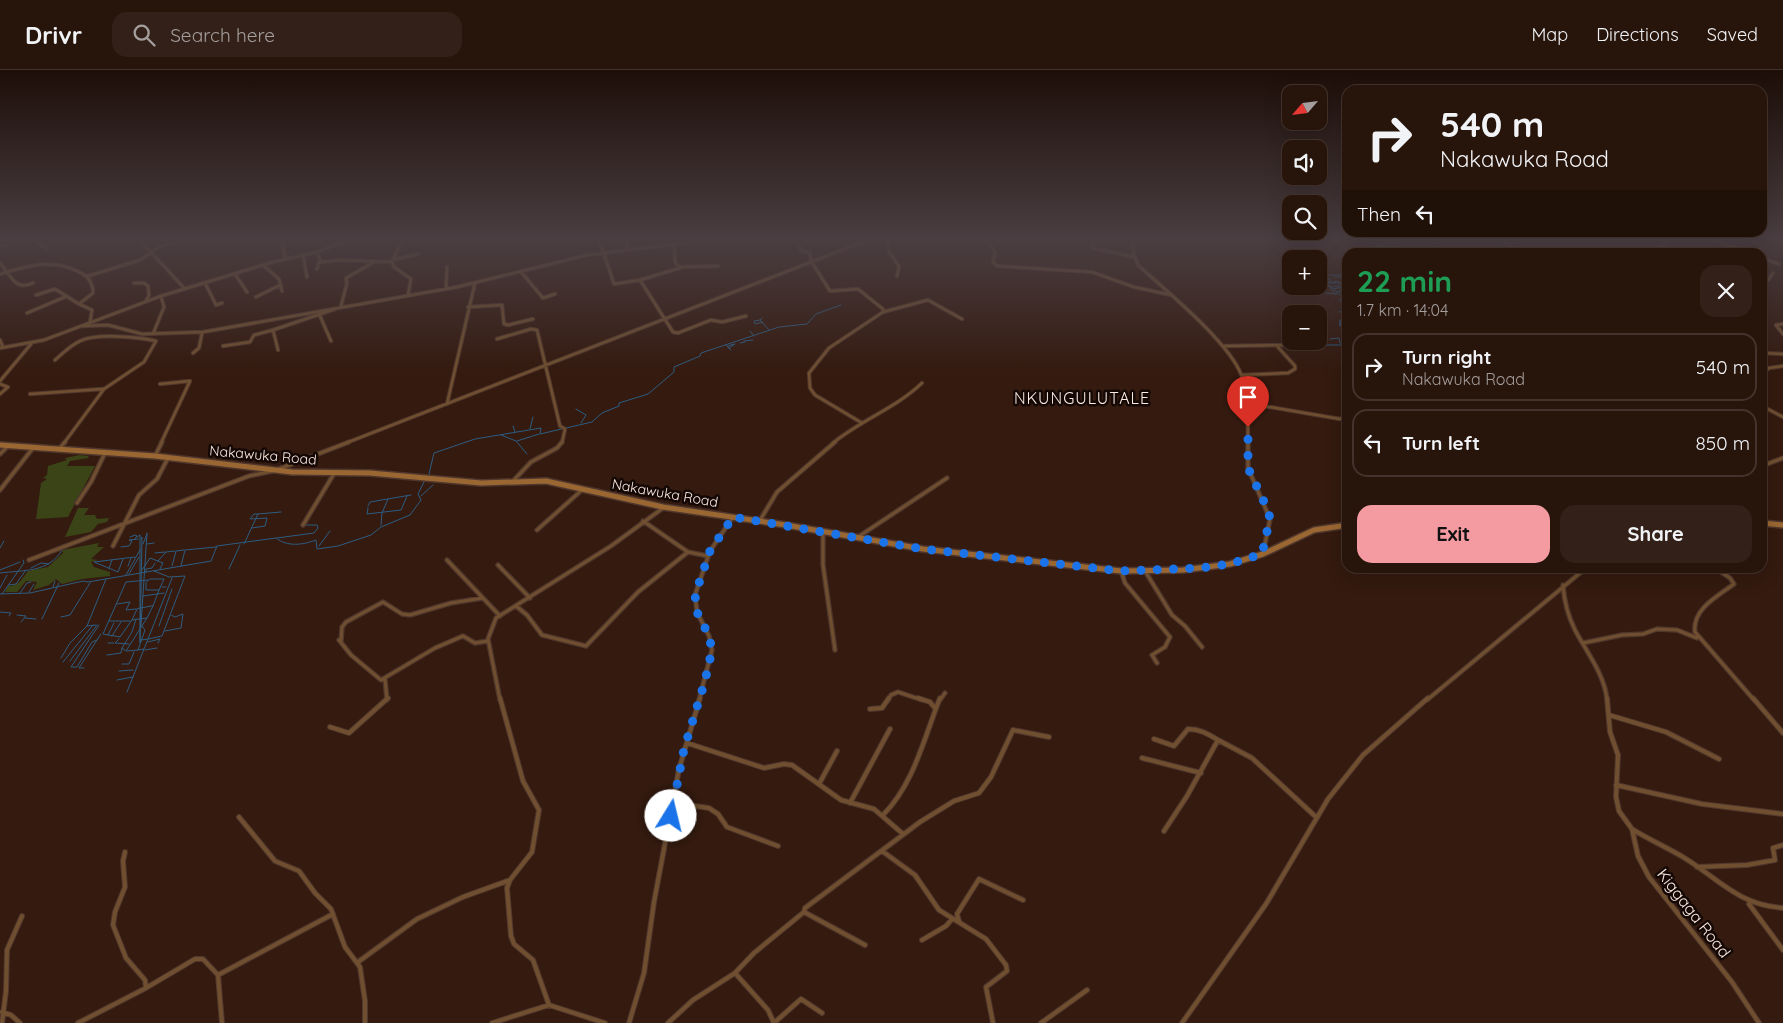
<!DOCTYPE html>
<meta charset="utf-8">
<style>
body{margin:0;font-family:Quicksand,sans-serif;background:#332119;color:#f1f3f6;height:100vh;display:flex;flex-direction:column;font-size:19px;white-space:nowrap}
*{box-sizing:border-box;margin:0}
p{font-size:16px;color:#a49e9d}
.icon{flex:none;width:28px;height:28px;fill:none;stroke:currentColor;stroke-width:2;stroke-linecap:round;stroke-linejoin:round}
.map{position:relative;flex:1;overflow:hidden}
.details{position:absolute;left:1342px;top:178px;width:425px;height:325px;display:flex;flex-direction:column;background:#27140b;border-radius:15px;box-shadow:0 5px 20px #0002,0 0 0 1px #43332c}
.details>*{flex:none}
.guide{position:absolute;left:1342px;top:15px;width:425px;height:152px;border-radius:15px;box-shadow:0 5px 20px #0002,0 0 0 1px #43332c;background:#27140b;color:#f1f3f6;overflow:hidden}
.needle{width:32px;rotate:242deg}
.tools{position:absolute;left:1282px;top:15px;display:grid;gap:10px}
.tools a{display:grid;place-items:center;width:45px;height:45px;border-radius:10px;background:#27140b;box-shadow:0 5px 20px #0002,0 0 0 1px #43332c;font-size:25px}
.pin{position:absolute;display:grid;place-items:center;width:42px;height:42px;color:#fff;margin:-51px -21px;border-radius:50% 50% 50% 0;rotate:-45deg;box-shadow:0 0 5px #0007}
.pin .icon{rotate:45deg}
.me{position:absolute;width:55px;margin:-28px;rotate:9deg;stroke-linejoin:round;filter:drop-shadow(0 0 4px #0008)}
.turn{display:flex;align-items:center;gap:18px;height:105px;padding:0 15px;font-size:22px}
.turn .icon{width:65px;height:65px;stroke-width:2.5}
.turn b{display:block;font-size:35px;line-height:42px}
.then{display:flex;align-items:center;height:48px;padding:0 15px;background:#0003;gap:10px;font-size:19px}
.round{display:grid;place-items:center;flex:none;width:52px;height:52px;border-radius:15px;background:#332119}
.head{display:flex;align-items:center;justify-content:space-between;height:85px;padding:0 15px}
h1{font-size:30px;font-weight:800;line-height:38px;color:#1e9e55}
.button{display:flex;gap:10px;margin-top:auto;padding:10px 15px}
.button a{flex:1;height:58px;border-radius:15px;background:#f49aa1;color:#111;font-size:20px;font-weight:800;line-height:58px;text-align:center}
.button a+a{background:#332119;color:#f1f3f6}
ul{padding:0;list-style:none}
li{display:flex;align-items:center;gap:15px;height:68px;margin:0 10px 8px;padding:0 5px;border:2px solid #43332c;border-radius:15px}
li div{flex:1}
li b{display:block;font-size:19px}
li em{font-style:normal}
header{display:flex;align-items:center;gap:30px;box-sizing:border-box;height:70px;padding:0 25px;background:#27140b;border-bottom:1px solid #43332c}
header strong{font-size:24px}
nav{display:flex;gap:28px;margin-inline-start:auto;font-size:18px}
.search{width:350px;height:45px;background:#332119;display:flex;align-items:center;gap:12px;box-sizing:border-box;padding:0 18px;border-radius:15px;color:#a49e9d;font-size:19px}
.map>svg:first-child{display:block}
.green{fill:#3b4417}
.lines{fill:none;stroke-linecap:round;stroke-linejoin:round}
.stream{stroke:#2d5d82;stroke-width:1}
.street-far2-casing{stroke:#50372d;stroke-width:4.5}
.street-far1-casing{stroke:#50372d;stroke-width:5.5}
.street-casing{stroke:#50372d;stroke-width:6}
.secondary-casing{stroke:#50372d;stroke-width:8}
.street-far2{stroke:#6f4f2f;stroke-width:2.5}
.street-far1{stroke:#6f4f2f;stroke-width:3}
.street{stroke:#6f4f2f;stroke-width:4}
.secondary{stroke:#9a6732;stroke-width:5}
.route{stroke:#1a73e8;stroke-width:9;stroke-dasharray:0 16.2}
.labels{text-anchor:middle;stroke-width:5;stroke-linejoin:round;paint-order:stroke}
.street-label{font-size:14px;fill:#fdeae3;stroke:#140805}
.quarter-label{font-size:16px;letter-spacing:1px;fill:#fdeae3;stroke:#140805}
.near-street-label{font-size:16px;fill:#fdeae3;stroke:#140805}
</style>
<header>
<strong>Drivr</strong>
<div class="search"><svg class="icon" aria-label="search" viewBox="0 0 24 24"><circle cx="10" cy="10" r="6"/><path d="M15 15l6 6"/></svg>Search here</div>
<nav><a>Map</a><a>Directions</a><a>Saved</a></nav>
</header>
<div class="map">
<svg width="1783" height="953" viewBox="0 0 1783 953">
<rect width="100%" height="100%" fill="#341a0f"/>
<path class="green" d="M80,385L88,386L89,388L70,391L67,396H95L68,447L36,449L41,413L47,409L43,408L47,405L48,396L67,390L65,388Z
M78,438H89L84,445H95L97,449L109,448L107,452L98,454L91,462L65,467Z
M99,473L97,477H104L91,489L98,490L91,492L94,497L110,502V506L82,509L62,514L56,509L49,515L33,520L37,512L26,511L17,522H5L8,516C19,516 22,509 28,501L48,497L63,483L62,480Z"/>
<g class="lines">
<path class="stream" d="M1367,169L1373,172
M1388,169L1385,172L1390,182
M1412,169H1415
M1420,169L1435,174
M1424,169L1421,172L1447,182
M1424,169L1435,172
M1431,169L1436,170
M1407,172L1414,174L1416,170
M1367,173L1379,174
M1398,173L1403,175
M1411,173L1418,169
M1378,175L1387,176
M1386,175L1412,182
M1415,175L1420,170
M1398,176L1391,172L1395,173L1396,169L1407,172L1405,175
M1398,176L1414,180
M1391,180L1394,181L1395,178
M1371,182L1373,175L1376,176
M1375,182L1377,176L1389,178
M1456,182L1459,179
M1324,205H1341
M1341,205L1348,204
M1334,207H1342L1348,213
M1320,208L1343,227L1340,229L1342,233
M1319,209L1324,206L1331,210
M1328,209V211
M1345,209H1348
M1336,211L1341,213H1335Z
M1320,212L1323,209
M1327,212H1335
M1317,216L1318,221
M1318,216H1330
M1330,217L1335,224
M1332,217L1345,215
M1346,217H1348
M1334,219L1348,215
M1342,219L1347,218
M1342,220L1348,219
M1342,221L1348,224
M1317,222L1337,224
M1323,222L1320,213H1335
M1337,222L1342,221L1339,218
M1346,235L1348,236
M1343,240L1342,233L1348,234
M1339,242L1348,241
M1343,246L1348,248
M762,248L760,250L769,260
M760,250L754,251L755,254L763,252
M1340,252L1348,254
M1340,253L1348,255
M1340,255L1345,256V253
M1340,256V250L1348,251
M750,261L754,266
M1330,269L1339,268L1340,273
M744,271L753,270
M740,273L745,272
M1341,273H1348
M726,275L731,280
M1323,275H1348
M728,276L734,274
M729,278L735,274
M576,339L586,345L581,353
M1344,354H1348
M513,356L515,362
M530,359L533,347
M501,365L516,371L527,384
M517,371L539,364
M429,404L434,383L475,369L541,358L540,364L592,352L602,343L619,336V333L648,324L674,302V297L700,286L701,283L779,257L807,254L816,244L841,235
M421,426L433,415
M368,436L370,432L411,425
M368,438L367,444L401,440L407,426
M381,455L382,443L388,429
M1762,456L1783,458
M252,458L265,456L267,448L250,449L254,444H258
M130,467L135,465L137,466L135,469
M137,467L140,465V573L142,467L141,469
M277,468L314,463L318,458L317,455H305
M143,474L147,464
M147,474L154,473
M244,474L258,444L281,442
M319,476L330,461
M121,477L129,476L132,471L129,470L138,469
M0,478L4,471
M155,483L165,482
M123,489L118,502L94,492L135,487
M158,491L166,482L175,481
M128,496L131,488
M172,496L176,481L184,480
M181,496L185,480L216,477
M31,498L41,493L49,494
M109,498L112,490
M229,499L240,475
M0,500L20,492
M142,500L150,488L163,493L160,499
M154,501L169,507L185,506L162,566L148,569L172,508
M146,502V499L152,498L155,493
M0,503C23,500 49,503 62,480
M129,504L139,487
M126,505L140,480
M150,509H164L159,520H146V513Z
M9,515L16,514L26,500
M53,517L55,511
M162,517H166
M0,518L7,505
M29,522L34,514
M20,523L27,513L31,512
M0,524L30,523L83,511L88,512L211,491L217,476L276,468C287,477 303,475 316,470L317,479L338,476L371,465L381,457L410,445L421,430L418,424L425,410
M2,524L24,493L23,490
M143,526L164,523
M117,534L130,532L126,540L136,539
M153,536L147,548L132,550L137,539Z
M153,536L159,520
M0,542L11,543L9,546
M17,545L26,546L21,552
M61,547L70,545L90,513
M25,548L36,549
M42,549L59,513
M136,549L132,562L122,578L126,581L147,548
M132,550L120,567L103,564L126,512L148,510
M109,551H130
M99,555L71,597H77L92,572L97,570L101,564
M141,555L147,463
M87,556L96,555
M159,556L172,519
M165,561L181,558L183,544L175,547L171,545
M108,565L114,553
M112,566L121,552
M119,569L115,573L129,574
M148,572L160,569L158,573
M108,573H114
M138,580L144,579L148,569L141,570
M145,580L157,578
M127,581L138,580L145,560L142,556
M107,585L121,583L122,578
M61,588L70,573L87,556L106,509
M70,591L97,555
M63,592L93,555
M122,594H129L134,582
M84,598H79L97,570
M119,601L133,600
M117,610L133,607
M127,622L144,579"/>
<defs>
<path id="street-far2" d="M30,169L46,178
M139,169L185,219
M282,169L285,189
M599,169L614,214L640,210L673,262L678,263L711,250L722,252L746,246
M627,169V178
M796,169L801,180L810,183L811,191L830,221L858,219L883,239V242L829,278L809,303L810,318L815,325L862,353
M887,169L889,182L899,196L897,206
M986,169L995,182L993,192L997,196L1092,202L1134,217L1171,225
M1134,169L1133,182L1138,195C1166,221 1227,270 1241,304C1248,322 1248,353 1248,373
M1501,169L1514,178L1533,182
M1710,169L1749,182
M1093,172V178L1134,187
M674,173L675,192L679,197L718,196
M0,176L6,175
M317,182L321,192L339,190L392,192L394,197L411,209L408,225
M1653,182L1671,169
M303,185L307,207
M1762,188L1779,194
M392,190L418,184
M392,192L399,176L407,169
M0,193C11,206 15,221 33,213
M264,196L279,209L282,221
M317,199L319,192
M522,203L543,228L555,224
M0,204C28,196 52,188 79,202C88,206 93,213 93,223L79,234L92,240L90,252
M235,204L247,222
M88,206L140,190L159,177L183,169
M640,210L680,198
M1762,210H1768L1773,203
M134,213H144L148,216L149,225L146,231
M205,213L216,235L222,233
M446,219L447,197
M36,225L55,219L79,234
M256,227L280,215
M341,236L347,213L346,208L374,192
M468,237L502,235L504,254L508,255L533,249
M883,242L928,230L962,249
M27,243L65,227
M320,246L331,271
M1783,254L1776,255L1783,264
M82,256L108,255L142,264L203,262L457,217L587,185L717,169
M153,264L164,237L161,226
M497,269L531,259L537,260L560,356L565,359L562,373
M0,270L3,277
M223,276L250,272L254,265L273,260
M1223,276L1293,275
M0,278L44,270L161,226L273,192L317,182L351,169
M278,280L273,260L335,239
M193,283L199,278L202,263
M1762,283L1783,284
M55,290C63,283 71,275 80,271C97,263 138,267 156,271L144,292L104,319L64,373
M1762,304L1769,298L1783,296
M1241,305L1288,303L1295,299V296L1277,276
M0,311L31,274
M0,314L8,317L0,324
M160,314L190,311L161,373
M30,324L103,319
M1246,333L1340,349L1348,346
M447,334L475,213
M1762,336L1783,347
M346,373L870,169
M833,373C861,350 896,338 922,313"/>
<path id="street-far1" d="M1248,372V398L1270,449L1263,484
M59,379L65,372
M0,384L8,376
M155,386L162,372
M1762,396L1783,388
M279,399L349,372
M514,410L531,392L557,378L562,372
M0,420L33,378
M77,433L91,412L105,383
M643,451L688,482L708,486
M759,452L777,422L835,372
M303,455L335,402
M537,460L583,419
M823,462V495L835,580
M858,467L947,408
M113,476L139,425L157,409L168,388
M29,490L249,406L273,401
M447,490L500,546
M498,495L530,528
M1715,498L1730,508L1734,514C1718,526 1692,539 1695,562L1754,630
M1121,501L1125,513L1170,567L1165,577L1152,585L1157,593
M1145,501L1172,545L1185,556L1202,577
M1563,515C1564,530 1568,546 1575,560C1586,581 1605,605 1607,630
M516,536L527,545L542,565L586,576L638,522L688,482
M339,570L351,585L381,610L435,578L463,566L475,573L488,571
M341,572L342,557L346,552L383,532L402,544L410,545L451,533L483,528
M1583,573L1622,565L1643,564L1657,559L1677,560L1697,568
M385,609L387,630
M500,630L488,569L496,548L611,476L663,438
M699,630L712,580L709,566L697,542L695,525L710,481L733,447
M888,630L891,625L898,622L922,630
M940,630L945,623
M1427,630L1586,498"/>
<path id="street" d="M500,628L523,711L539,740L532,782L510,810L507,818L511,866L514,874L533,890L549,935
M918,628L930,632L935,638
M1607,628L1610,662L1618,685L1616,727L1619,741L1632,759L1638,786L1649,807L1732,912L1759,953
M1753,628L1783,663
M870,639L882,638L889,628
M1609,645L1666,662L1719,689
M330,657L349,663L388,628
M1154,669L1174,676L1188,659C1200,659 1208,664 1218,670
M687,673L764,698L784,694L792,695L841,730L874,739L903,764
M1142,688L1201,703
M819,714L837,681
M1616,715L1702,734L1783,744
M674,733L709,738L718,744L727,757L778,776
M850,733L890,659
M883,745C914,714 924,668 940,628
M239,747L275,791L299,801L315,823L331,839L345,877L360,897L365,931V953
M1632,759C1648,769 1666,777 1683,787C1719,809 1738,835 1783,838
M1164,761L1187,726L1218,670L1252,688L1316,747
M882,781L915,805L939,840L986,869L1006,895L1007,901L986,917L993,953
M125,782L123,791L125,817L115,842L113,855L126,888L145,910L146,918
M1697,797L1747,795L1775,790L1773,778L1783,775
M1749,834L1783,880
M804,842L865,875
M959,851L957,844L979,809L1023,830
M922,870L946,856L952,849
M358,892L417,849L463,827L510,810
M735,903L768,940L774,953
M218,905L222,953
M2,942L11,945L20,953
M2,953L6,921L7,880L22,846
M78,953L146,918L195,889H203L218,905L333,844
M492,953L549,935L605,953
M629,953L644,903L654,832L679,699L700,628
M668,953L693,930L735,903L754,883L804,842L805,838L920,752L954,731L979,723L991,707L1013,660L1049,667
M774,953L801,929L822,943
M1041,953L1087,920
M1182,953L1266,834L1328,729L1363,685L1428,628"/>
<path id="secondary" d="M0,375L155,386L292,402L370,403L481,413L546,411L663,437L786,455L923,479L1121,501L1183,500L1230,494L1263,484L1314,460L1348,455
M1762,453L1783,455"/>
</defs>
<use href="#street-far2" class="street-far2-casing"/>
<use href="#street-far1" class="street-far1-casing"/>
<use href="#street" class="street-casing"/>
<use href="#secondary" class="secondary-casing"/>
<use href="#street-far2" class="street-far2"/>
<use href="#street-far1" class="street-far1"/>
<use href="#street" class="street"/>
<use href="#secondary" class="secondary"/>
</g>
<linearGradient id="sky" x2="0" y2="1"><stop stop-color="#1d0e08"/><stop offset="0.56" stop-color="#4a3e42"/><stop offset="1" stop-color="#4a3e42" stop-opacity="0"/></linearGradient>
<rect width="1783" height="302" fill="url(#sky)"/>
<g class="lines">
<path class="route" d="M671,746L684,679L705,611L712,580L709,566L697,542L695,525L710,481L733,447L923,479L1121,501L1201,498L1230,494L1262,484L1270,448L1267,438L1248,398V357"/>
</g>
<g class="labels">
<g class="street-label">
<text transform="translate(263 385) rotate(5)" y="5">Nakawuka Road</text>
<text transform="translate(665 423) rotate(10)" y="5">Nakawuka Road</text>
</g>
<g class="quarter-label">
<text x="1082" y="334">NKUNGULUTALE</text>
</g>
<g class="near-street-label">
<text transform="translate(1694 843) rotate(52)" y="6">Kiggaga Road</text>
</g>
</g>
</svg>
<div class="tools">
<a><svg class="needle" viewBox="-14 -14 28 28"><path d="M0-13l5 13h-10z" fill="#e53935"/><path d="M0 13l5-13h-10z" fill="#a49e9d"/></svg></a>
<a><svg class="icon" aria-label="sound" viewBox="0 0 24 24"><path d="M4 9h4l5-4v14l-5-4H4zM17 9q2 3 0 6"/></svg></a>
<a><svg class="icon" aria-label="search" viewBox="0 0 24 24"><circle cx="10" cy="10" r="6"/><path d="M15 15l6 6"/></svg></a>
<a>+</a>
<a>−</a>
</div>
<div class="pin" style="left:1248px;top:357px;background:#d93025"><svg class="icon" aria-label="arrive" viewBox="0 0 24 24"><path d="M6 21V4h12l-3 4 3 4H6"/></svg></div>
<svg class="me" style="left:671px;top:746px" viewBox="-20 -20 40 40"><circle r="19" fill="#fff"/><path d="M0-13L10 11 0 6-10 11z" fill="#1a73e8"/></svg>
<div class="guide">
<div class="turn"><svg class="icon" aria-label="right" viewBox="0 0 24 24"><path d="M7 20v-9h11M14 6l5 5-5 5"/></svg><div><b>540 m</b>Nakawuka Road</div></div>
<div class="then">Then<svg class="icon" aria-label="left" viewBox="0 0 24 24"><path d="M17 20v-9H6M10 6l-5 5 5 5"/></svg></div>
</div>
<section class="details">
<div class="head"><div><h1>22 min</h1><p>1.7 km · 14:04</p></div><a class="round"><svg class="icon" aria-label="close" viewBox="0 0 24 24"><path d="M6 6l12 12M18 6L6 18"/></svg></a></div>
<ul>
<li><svg class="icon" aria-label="right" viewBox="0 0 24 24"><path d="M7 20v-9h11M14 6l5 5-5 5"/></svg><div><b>Turn right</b><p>Nakawuka Road</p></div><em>540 m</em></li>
<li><svg class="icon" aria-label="left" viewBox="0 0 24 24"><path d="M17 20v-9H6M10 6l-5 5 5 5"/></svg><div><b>Turn left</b></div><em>850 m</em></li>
</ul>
<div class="button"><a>Exit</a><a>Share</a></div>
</section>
</div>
